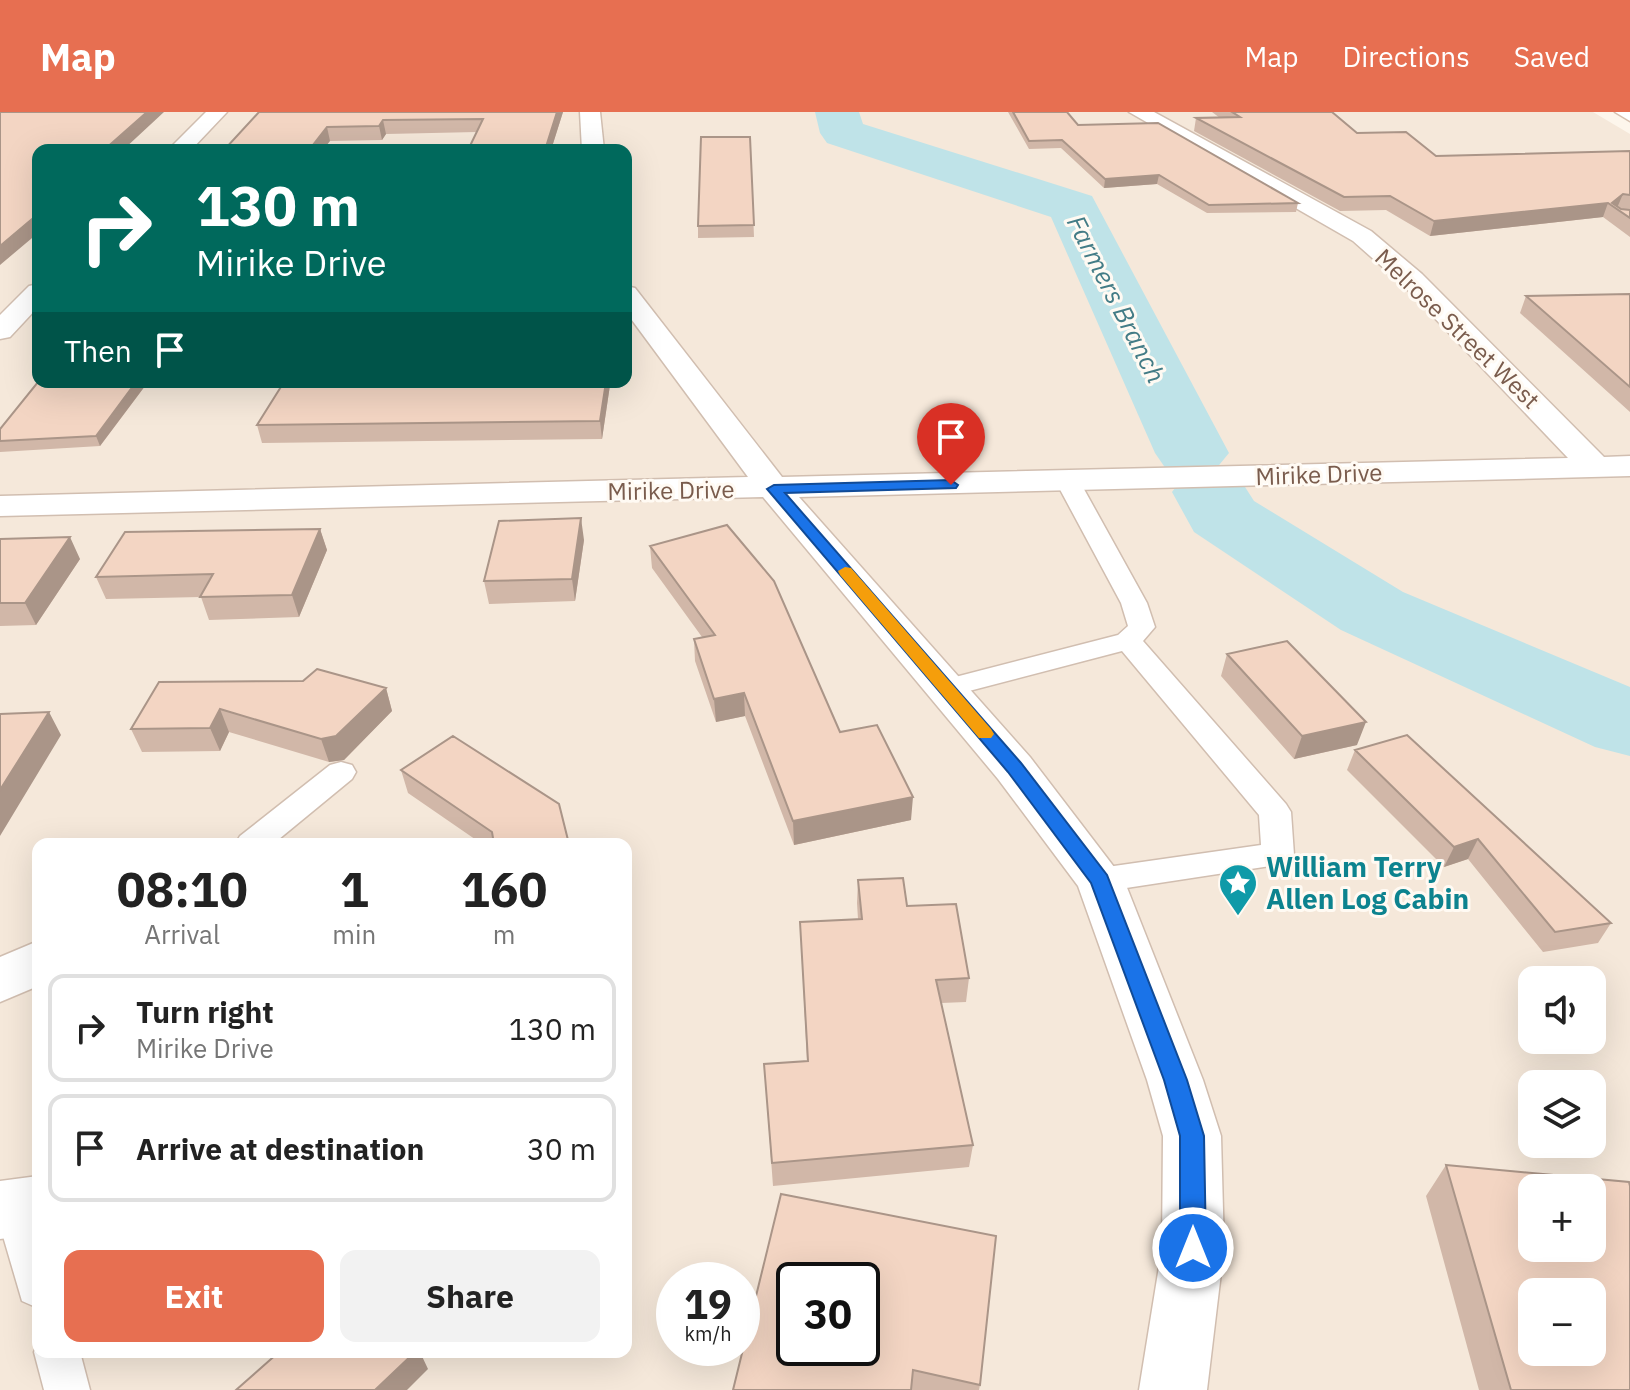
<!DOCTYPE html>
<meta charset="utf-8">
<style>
body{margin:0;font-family:"IBM Plex Sans",sans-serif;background:#f2f2f2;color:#222;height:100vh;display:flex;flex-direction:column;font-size:30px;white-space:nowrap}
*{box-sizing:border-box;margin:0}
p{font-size:26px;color:#767676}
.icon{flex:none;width:44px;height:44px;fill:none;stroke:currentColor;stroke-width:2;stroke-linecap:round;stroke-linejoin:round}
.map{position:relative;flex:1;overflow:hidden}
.details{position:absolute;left:32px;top:726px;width:600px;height:520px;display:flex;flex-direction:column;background:#fff;border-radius:16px;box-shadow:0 8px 32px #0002}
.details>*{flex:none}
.top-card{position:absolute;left:32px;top:32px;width:600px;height:244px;border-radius:16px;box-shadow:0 8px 32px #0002;background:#00695c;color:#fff;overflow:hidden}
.controls{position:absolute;left:1518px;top:854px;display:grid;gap:16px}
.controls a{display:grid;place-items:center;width:88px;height:88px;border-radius:16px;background:#fff;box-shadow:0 8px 32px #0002;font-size:40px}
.speed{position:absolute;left:656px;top:1150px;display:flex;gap:16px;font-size:40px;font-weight:700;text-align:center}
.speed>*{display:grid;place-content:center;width:104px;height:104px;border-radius:50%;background:#fff;box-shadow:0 8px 32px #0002;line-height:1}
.speed small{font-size:20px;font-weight:400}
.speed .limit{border:4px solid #111;border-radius:12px;background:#fff;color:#111}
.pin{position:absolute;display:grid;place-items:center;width:68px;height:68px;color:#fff;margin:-82px -34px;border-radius:50% 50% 50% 0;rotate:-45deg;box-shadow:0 0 8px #0007}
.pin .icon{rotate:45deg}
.me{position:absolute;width:88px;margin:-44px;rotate:0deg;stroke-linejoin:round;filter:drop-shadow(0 0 6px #0008)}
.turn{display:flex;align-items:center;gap:28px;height:168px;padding:0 32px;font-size:36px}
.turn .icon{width:104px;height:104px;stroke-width:2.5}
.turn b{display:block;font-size:56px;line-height:68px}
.then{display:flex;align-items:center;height:76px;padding:0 32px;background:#0003;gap:16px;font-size:30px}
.eta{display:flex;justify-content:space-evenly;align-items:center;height:136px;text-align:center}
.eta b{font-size:48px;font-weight:700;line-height:56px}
.action{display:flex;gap:16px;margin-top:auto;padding:16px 32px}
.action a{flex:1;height:92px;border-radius:16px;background:#e76f51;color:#fff;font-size:32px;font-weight:700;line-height:92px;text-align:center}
.action a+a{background:#f2f2f2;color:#222}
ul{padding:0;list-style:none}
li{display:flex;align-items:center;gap:24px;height:108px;margin:0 16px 12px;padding:0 16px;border:4px solid #e0e0e0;border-radius:16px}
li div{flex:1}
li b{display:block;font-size:30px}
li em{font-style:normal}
header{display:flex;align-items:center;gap:48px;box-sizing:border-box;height:112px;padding:0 40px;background:#e76f51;color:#fff}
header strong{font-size:38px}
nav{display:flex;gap:44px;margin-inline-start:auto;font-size:28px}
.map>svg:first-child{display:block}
.residential{fill:#f5e8da;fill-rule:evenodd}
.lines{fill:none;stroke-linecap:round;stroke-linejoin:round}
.river{fill:#bfe3e8;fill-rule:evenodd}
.service-casing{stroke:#d1beb0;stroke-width:3}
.minor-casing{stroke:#d1beb0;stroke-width:3}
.secondary-casing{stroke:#d6c0b0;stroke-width:3}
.service{fill:#fff;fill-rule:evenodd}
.minor{fill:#fff;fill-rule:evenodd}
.secondary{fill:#fff;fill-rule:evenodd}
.wall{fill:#d1b7a8}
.shaded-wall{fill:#aa9588}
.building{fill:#f3d5c3;stroke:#aa9588;stroke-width:2;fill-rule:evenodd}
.route{fill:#1a73e8;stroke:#114b97;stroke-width:2}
.slow{fill:#f59e0b}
.labels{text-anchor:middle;stroke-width:6;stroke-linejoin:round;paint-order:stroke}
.far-street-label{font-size:24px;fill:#7a5c4d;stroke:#fffaf3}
.far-water-label{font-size:26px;font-style:italic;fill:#437c86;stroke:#fffaf3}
.culture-label{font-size:28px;font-weight:bold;fill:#0d838f;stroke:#fffaf3;text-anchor:start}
</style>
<header>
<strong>Map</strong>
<nav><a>Map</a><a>Directions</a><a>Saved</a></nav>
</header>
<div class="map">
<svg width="1630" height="1278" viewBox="0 0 1630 1278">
<rect width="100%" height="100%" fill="#fdf6ec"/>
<path class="residential" d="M0,0H1593L1630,22V1278H0ZM38,38H626V270H38ZM38,732H626V1240H38ZM1532,868H1592V928H1532ZM1532,972H1592V1032H1532ZM1532,1076H1592V1136H1532ZM674,1168H742V1236H674ZM794,1168H862V1236H794ZM1532,1180H1592V1240H1532Z"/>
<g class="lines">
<path class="river" d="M815,0H859L863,12L1092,84L1229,341L1215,358L1238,364L1254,389L1403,480L1630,575V644L1595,635L1341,518L1194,420L1172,380L1184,364L1188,362L1166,357L1155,341L1051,105L827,31L820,21Z"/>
<defs>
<path id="service" d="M1068,363L1076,365L1080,370L1147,491L1155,515L1143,529L1286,692L1291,700L1294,743L1290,751L1100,780L1088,777L1083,768L1088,759L1100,756L1261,733L1259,703L1122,539L946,585L936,582L932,576L936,570L1118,523L1128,514L1121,491L1056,370L1060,365Z
M341,650L352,653L356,660L352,667L273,732H235L240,724L330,653Z
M16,1076L31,1082L38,1100V1196L22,1189L0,1114V1085Z
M38,1231V1240H80L90,1278H44L34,1240Z"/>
<path id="minor" d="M206,0H227L191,38H168Z
M580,0H600L604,38H582Z
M1129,0H1154L1371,119L1422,162L1604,345L1630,344V364L799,385L1030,645L1124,768L1203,968L1221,1024L1224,1136L1207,1278H1139L1162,1136L1163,1024L1147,968L1078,774L998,667L763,385L0,404V384L748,365L626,200V174L635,176L782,365L1568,346L1404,174L1353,129Z
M38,172V195L10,225L0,227V203L29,174Z
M38,829V874L0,890V845Z
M38,1064V1122L0,1127V1069Z"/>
<path id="secondary" d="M1615,0H1630V9Z"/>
</defs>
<use href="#service" class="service-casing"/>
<use href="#minor" class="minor-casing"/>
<use href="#secondary" class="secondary-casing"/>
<use href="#service" class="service"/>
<use href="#minor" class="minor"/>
<use href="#secondary" class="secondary"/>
</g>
<path class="wall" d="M259,0H563L551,38H468L477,20L386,22L382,28L330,29Z
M1008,0H1067L1078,13L1298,91L1296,100L1207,101L1157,72L1104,76L1061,36L1029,37Z
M1212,0H1332L1357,21L1436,44L1630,39V125L1603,105L1430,124L1386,98L1340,99L1194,19L1196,6H1220Z
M750,25L754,125L698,126V114Z
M1630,182V300L1520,201L1526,184Z
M38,270H148L100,334L0,340V317Z
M610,273L602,327L262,331L257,313Z
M320,417L327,438L299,505L209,508L201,485L106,487L96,465Z
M0,427L80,447L36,513L0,514Z
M584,428L575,489L489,492L484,469Z
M650,434L840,620L911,708L794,733L745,604L716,610L695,549L694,527L702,525L652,456Z
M1227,542L1357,633L1294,647L1221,564Z
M159,570L386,576L392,599L344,648L329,650L229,620L220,639L142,640L131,617Z
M1355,638L1611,811L1598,831L1543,840L1468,747L1444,755L1347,658Z
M401,658L569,732H482L408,681Z
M858,768L907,794L969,866L966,890L941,891L973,1033L969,1055L773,1074L764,952L807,949L800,810L858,807L857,791Z
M1446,1053L1630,1278H1479L1426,1084Z
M781,1082L980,1273L979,1278H733Z"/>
<path class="shaded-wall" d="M147,0H164L123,38H104Z
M557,0H563L551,38H545Z
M383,8L386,22L382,28L379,14Z
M327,15L330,29L323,38H309Z
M1159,63L1157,72L1104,76L1105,67Z
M1623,82L1617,96L1612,91Z
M1608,91L1603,105L1430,124L1434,109Z
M38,102V121L0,153V134Z
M136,270H148L100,334L96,324Z
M606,270H610V273L602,327L600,309Z
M581,406L584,428L575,489L572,467Z
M320,417L327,438L299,505L292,483Z
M70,425L80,447L36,513L25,491Z
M386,576L392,599L344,648L329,650L321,627Z
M744,581L745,604L716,610L714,587Z
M220,597L229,620L220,639L210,616Z
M49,600L61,623L0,724V678Z
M1366,610L1357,633L1294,647L1302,624Z
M913,685L911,708L794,733L793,709Z
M1478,727L1468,747L1444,755L1454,735Z
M415,1240H420L428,1257L407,1278H375Z"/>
<path class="building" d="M0,0H147L104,38H38V102L0,134Z
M259,0H557L545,38H468L483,7L383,8L379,14L327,15L309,38H224Z
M1013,0H1067L1078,13L1158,11L1298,91L1209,93L1159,63L1105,67L1062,28L1029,29Z
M1232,0H1332L1357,21L1406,20L1436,44L1630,39V83L1623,82L1612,91L1621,97L1630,98V106L1608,91L1434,109L1390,84L1344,85L1196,6L1240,5Z
M701,25H750L754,113L698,114Z
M1630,182V275L1526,184Z
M38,270H136L96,324L0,329V317Z
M284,270H606L600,309L257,313Z
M581,406L572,467L484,469L499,409Z
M727,413L774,469L840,620L877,613L913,685L793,709L744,581L714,587L694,527L715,523L650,434Z
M320,417L292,483L200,485L213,462L96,465L125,420Z
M70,425L25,491H0V427Z
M1287,529L1366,610L1302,624L1227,542Z
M317,557L386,576L336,624L321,627L220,597L210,616L131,617L159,570L303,569Z
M49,600L0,678V602Z
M1407,623L1611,811L1555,820L1478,727L1454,735L1355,638Z
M453,624L559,692L569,732H494L492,720L401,658Z
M903,766L907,794L956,792L969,866L936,868L973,1033L772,1051L764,952L808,949L800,810L862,807L858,768Z
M1446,1053L1629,1070L1630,1074V1278H1511ZM1532,1076H1592V1136H1532ZM1532,1180H1592V1240H1532Z
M781,1082L996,1124L980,1273L913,1258L911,1278H733ZM794,1168H862V1236H794Z
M279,1240H415L375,1278H236Z"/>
<path class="route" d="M951,368L958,373L956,376L785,381L1021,651L1107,763L1187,968L1204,1024L1206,1136L1202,1145L1193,1148L1184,1145L1180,1136V1024L1164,968L1091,771L1008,660L767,377L774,373Z"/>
<path class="slow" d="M845,455L851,456L991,617L994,622L991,626H979L840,463L838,459Z"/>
<defs>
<symbol id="sight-pin" viewBox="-11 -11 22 30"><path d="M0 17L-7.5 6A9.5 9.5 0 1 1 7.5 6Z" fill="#0f9aa8" stroke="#fffaf3"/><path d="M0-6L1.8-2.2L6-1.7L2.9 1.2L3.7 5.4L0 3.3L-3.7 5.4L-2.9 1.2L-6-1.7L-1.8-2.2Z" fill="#fff"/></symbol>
</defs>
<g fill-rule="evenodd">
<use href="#sight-pin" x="1216" y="749" width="44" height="60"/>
</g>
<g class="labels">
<g class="far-street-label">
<text transform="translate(1457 217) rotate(44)" y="8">Melrose Street West</text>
<text transform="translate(1319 363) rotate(-2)" y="8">Mirike Drive</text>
<text transform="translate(671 379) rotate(-1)" y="8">Mirike Drive</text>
</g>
<g class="far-water-label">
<text transform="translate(1116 187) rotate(63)" y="9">Farmers Branch</text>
</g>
<g class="culture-label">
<text x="1266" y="765">William Terry<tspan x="1266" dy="32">Allen Log Cabin</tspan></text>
</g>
</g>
</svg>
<div class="controls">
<a><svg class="icon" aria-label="sound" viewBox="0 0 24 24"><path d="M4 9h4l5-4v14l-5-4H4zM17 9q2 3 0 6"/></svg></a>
<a><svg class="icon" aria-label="layers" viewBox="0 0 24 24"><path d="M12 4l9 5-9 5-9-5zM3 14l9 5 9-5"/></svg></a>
<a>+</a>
<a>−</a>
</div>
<div class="speed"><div>19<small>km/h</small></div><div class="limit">30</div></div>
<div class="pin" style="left:951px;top:373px;background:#d93025"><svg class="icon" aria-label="arrive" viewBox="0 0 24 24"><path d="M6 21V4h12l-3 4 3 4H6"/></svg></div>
<svg class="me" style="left:1193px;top:1136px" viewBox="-20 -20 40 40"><circle r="17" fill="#1a73e8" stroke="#fff" stroke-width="3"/><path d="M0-11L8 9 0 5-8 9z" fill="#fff"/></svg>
<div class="top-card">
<div class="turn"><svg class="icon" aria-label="right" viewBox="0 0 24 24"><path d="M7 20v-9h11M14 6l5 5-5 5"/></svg><div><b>130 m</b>Mirike Drive</div></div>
<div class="then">Then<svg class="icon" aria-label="arrive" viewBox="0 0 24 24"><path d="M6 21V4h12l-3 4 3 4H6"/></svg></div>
</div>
<section class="details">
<div class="eta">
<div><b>08:10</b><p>Arrival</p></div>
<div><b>1</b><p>min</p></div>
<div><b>160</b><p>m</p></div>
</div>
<ul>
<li><svg class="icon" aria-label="right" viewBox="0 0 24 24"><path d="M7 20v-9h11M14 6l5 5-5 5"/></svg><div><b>Turn right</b><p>Mirike Drive</p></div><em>130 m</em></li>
<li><svg class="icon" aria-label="arrive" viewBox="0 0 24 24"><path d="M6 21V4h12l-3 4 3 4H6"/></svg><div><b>Arrive at destination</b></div><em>30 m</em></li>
</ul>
<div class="action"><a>Exit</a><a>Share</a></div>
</section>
</div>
